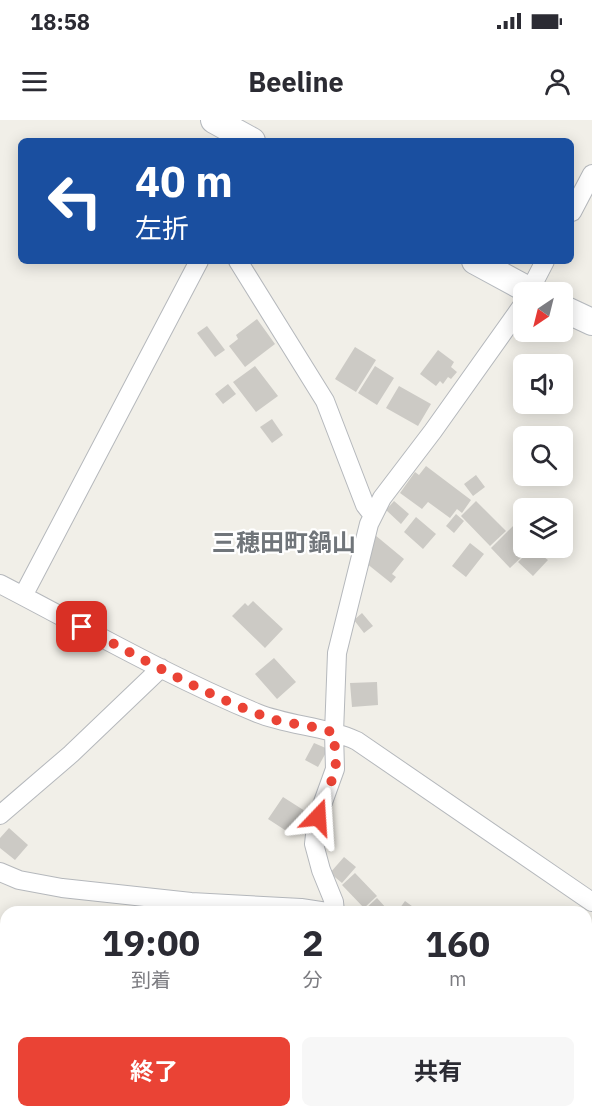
<!DOCTYPE html>
<html lang="ja">
<meta charset="utf-8">
<style>
body{margin:0;font-family:"IBM Plex Sans","Noto Sans JP",sans-serif;background:#f7f7f7;color:#2b2b33;height:100vh;display:flex;flex-direction:column;font-size:22px;white-space:nowrap}
*{box-sizing:border-box;margin:0}
p{font-size:20px;color:#7c7c81}
.icon{flex:none;width:33px;height:33px;fill:none;stroke:currentColor;stroke-width:2;stroke-linecap:round;stroke-linejoin:round}
.map{position:relative;flex:1;overflow:hidden}
.details{position:absolute;left:0px;top:786px;width:592px;height:212px;display:flex;flex-direction:column;background:#fff;border-radius:18px 18px 0 0;box-shadow:0 3px 15px #0003}
.details>*{flex:none}
.guide{position:absolute;left:18px;top:18px;width:556px;height:126px;border-radius:9px;box-shadow:0 3px 15px #0003;background:#1a4fa0;color:#fff;overflow:hidden}
.needle{width:39px;rotate:215deg}
.buttons{position:absolute;left:513px;top:162px;display:grid;gap:12px}
.buttons a{display:grid;place-items:center;width:60px;height:60px;border-radius:9px;background:#fff;box-shadow:0 3px 15px #0003;font-size:30px}
.pin{position:absolute;display:grid;place-items:center;width:51px;height:51px;color:#fff;margin:-26px;border-radius:12px;box-shadow:0 3px 9px #0006}
.me{position:absolute;width:66px;margin:-33px;rotate:20deg;stroke-linejoin:round;filter:drop-shadow(0 0 4px #0008)}
.turn{display:flex;align-items:center;gap:21px;height:126px;padding:0 18px;font-size:27px}
.turn .icon{width:78px;height:78px;stroke-width:2.5}
.turn b{display:block;font-size:42px;line-height:51px}
.eta{display:flex;justify-content:space-evenly;align-items:center;height:102px;text-align:center}
.eta b{font-size:36px;font-weight:700;line-height:42px}
.action{display:flex;gap:12px;margin-top:auto;padding:12px 18px}
.action a{flex:1;height:69px;border-radius:9px;background:#ea4335;color:#fff;font-size:24px;font-weight:700;line-height:69px;text-align:center}
.action a+a{background:#f7f7f7;color:#2b2b33}
.status{display:flex;justify-content:space-between;align-items:center;height:42px;padding:0 30px;background:#fff;direction:ltr}
.status svg{height:16px;fill:currentColor}
header{display:flex;justify-content:space-between;align-items:center;height:78px;padding:0 18px;background:#fff;font-size:27px;font-weight:700}
.map>svg:first-child{display:block}
.building{fill:#cccac5}
.lines{fill:none;stroke-linecap:round;stroke-linejoin:round}
.minor-casing{stroke:#b5b8bc;stroke-width:20}
.secondary-casing{stroke:#b6babf;stroke-width:28}
.minor{stroke:#fff;stroke-width:18}
.secondary{stroke:#fff;stroke-width:26}
.route{stroke:#ea4335;stroke-width:10;stroke-dasharray:0 18}
.labels{text-anchor:middle;stroke-width:4.5;stroke-linejoin:round;paint-order:stroke}
.quarter-label{font-size:24px;font-weight:bold;fill:#70757a;stroke:#fff}
</style>
<div class="status"><b>18:58</b><svg viewBox="0 0 49 12"><path d="M0 12V9h3v3zM5 12V6h3v6zM10 12V3h3v9zM15 12V0h3v12zM26 1h20v11H26zM47 4h2v5h-2z"/></svg></div>
<header><svg class="icon" aria-label="menu" viewBox="0 0 24 24"><path d="M4 6h16M4 12h16M4 18h16"/></svg>Beeline<svg class="icon" aria-label="person" viewBox="0 0 24 24"><circle cx="12" cy="8" r="4"/><path d="M4 21q1-7 8-7t8 7"/></svg></header>
<div class="map">
<svg width="592" height="997" viewBox="0 0 592 997">
<rect width="100%" height="100%" fill="#f1efe8"/>
<path class="building" d="M257,199L275,224L245,247L229,226L238,219L236,215Z
M207,206L225,230L215,237L197,213Z
M355,227L376,240L356,272L335,259Z
M438,230L454,242L451,247L457,252L451,259L448,257L443,264L440,261L436,266L420,254Z
M255,246L278,276L256,292L233,262Z
M375,246L394,258L377,285L358,273Z
M228,264L236,274L223,284L215,274Z
M399,266L431,284L418,306L386,288Z
M272,299L283,315L272,323L260,307Z
M426,346L471,380L462,393L457,389L450,398L428,382L422,389L400,373L415,352L419,355Z
M476,355L485,367L473,376L464,364Z
M394,381L409,394L401,404L386,390Z
M476,381L506,411L490,426L461,396Z
M456,394L464,401L454,413L446,406Z
M416,397L436,414L423,429L404,412Z
M514,405L524,415V428H531L510,448L491,428Z
M375,415L404,439L392,454L396,457L391,463L366,443Z
M470,423L484,434L466,457L452,446Z
M532,428L548,440L533,456L518,442Z
M253,481L283,509L265,528L232,496L245,483L248,486Z
M362,493L373,506L364,513L354,500Z
M274,538L296,562L277,579L255,554Z
M377,562L378,585L352,587L350,563Z
M314,623L328,629L318,647L305,640Z
M283,677L305,691L291,714L268,699Z
M9,708L28,725L15,740L0,728V718Z
M344,737L356,747L342,763L330,753Z
M355,753L377,776L364,788L342,765Z
M377,778L387,789L383,792H362Z
M405,781L420,792H397Z
M589,903L592,905V924L586,921V907Z
M586,946L589,949L592,946V979L590,982L586,979Z
M311,992H342L343,997L353,992H375L378,997H312Z
M411,992H427L431,997H409L407,994Z
M533,992H554L549,997H534L531,994Z
M556,992H576L571,997H551Z"/>
<g class="lines">
<defs>
<path id="minor" d="M572,92L592,54
M238,141L325,281L365,385L372,394
M529,172L545,141
M0,464C85,508 168,556 257,593C289,606 325,606 357,621L592,782
M23,476L199,141
M0,695L71,634L161,548
M0,752L19,760L62,768L191,782L301,788L327,792
M335,792L334,782L321,750L314,724L315,715L322,685L335,649L334,613L337,533L369,404L382,378L433,311L524,183
M586,888L592,873
M0,948L6,949
M466,997L467,992"/>
<path id="secondary" d="M214,0L252,21
M475,141L532,172
M562,188L592,202"/>
</defs>
<use href="#minor" class="minor-casing"/>
<use href="#secondary" class="secondary-casing"/>
<use href="#minor" class="minor"/>
<use href="#secondary" class="secondary"/>
</g>
<g class="lines">
<path class="route" d="M82,507C144,539 206,576 272,599C292,605 314,605 334,613L336,649L318,697"/>
</g>
<g class="labels">
<g class="quarter-label">
<text x="284" y="431">三穂田町鍋山</text>
</g>
</g>
</svg>
<div class="buttons">
<a><svg class="needle" viewBox="-14 -14 28 28"><path d="M0-13l5 13h-10z" fill="#e53935"/><path d="M0 13l5-13h-10z" fill="#7c7c81"/></svg></a>
<a><svg class="icon" aria-label="sound" viewBox="0 0 24 24"><path d="M4 9h4l5-4v14l-5-4H4zM17 9q2 3 0 6"/></svg></a>
<a><svg class="icon" aria-label="search" viewBox="0 0 24 24"><circle cx="10" cy="10" r="6"/><path d="M15 15l6 6"/></svg></a>
<a><svg class="icon" aria-label="layers" viewBox="0 0 24 24"><path d="M12 4l9 5-9 5-9-5zM3 14l9 5 9-5"/></svg></a>
</div>
<div class="pin" style="left:82px;top:507px;background:#d93025"><svg class="icon" aria-label="arrive" viewBox="0 0 24 24"><path d="M6 21V4h12l-3 4 3 4H6"/></svg></div>
<svg class="me" style="left:318px;top:697px" viewBox="-20 -20 40 40"><path d="M0-17L14 15 0 8-14 15z" fill="#ea4335" stroke="#fff" stroke-width="4"/></svg>
<div class="guide">
<div class="turn"><svg class="icon" aria-label="left" viewBox="0 0 24 24"><path d="M17 20v-9H6M10 6l-5 5 5 5"/></svg><div><b>40 m</b>左折</div></div>
</div>
<section class="details">
<div class="eta">
<div><b>19:00</b><p>到着</p></div>
<div><b>2</b><p>分</p></div>
<div><b>160</b><p>m</p></div>
</div>
<div class="action"><a>終了</a><a>共有</a></div>
</section>
</div>
